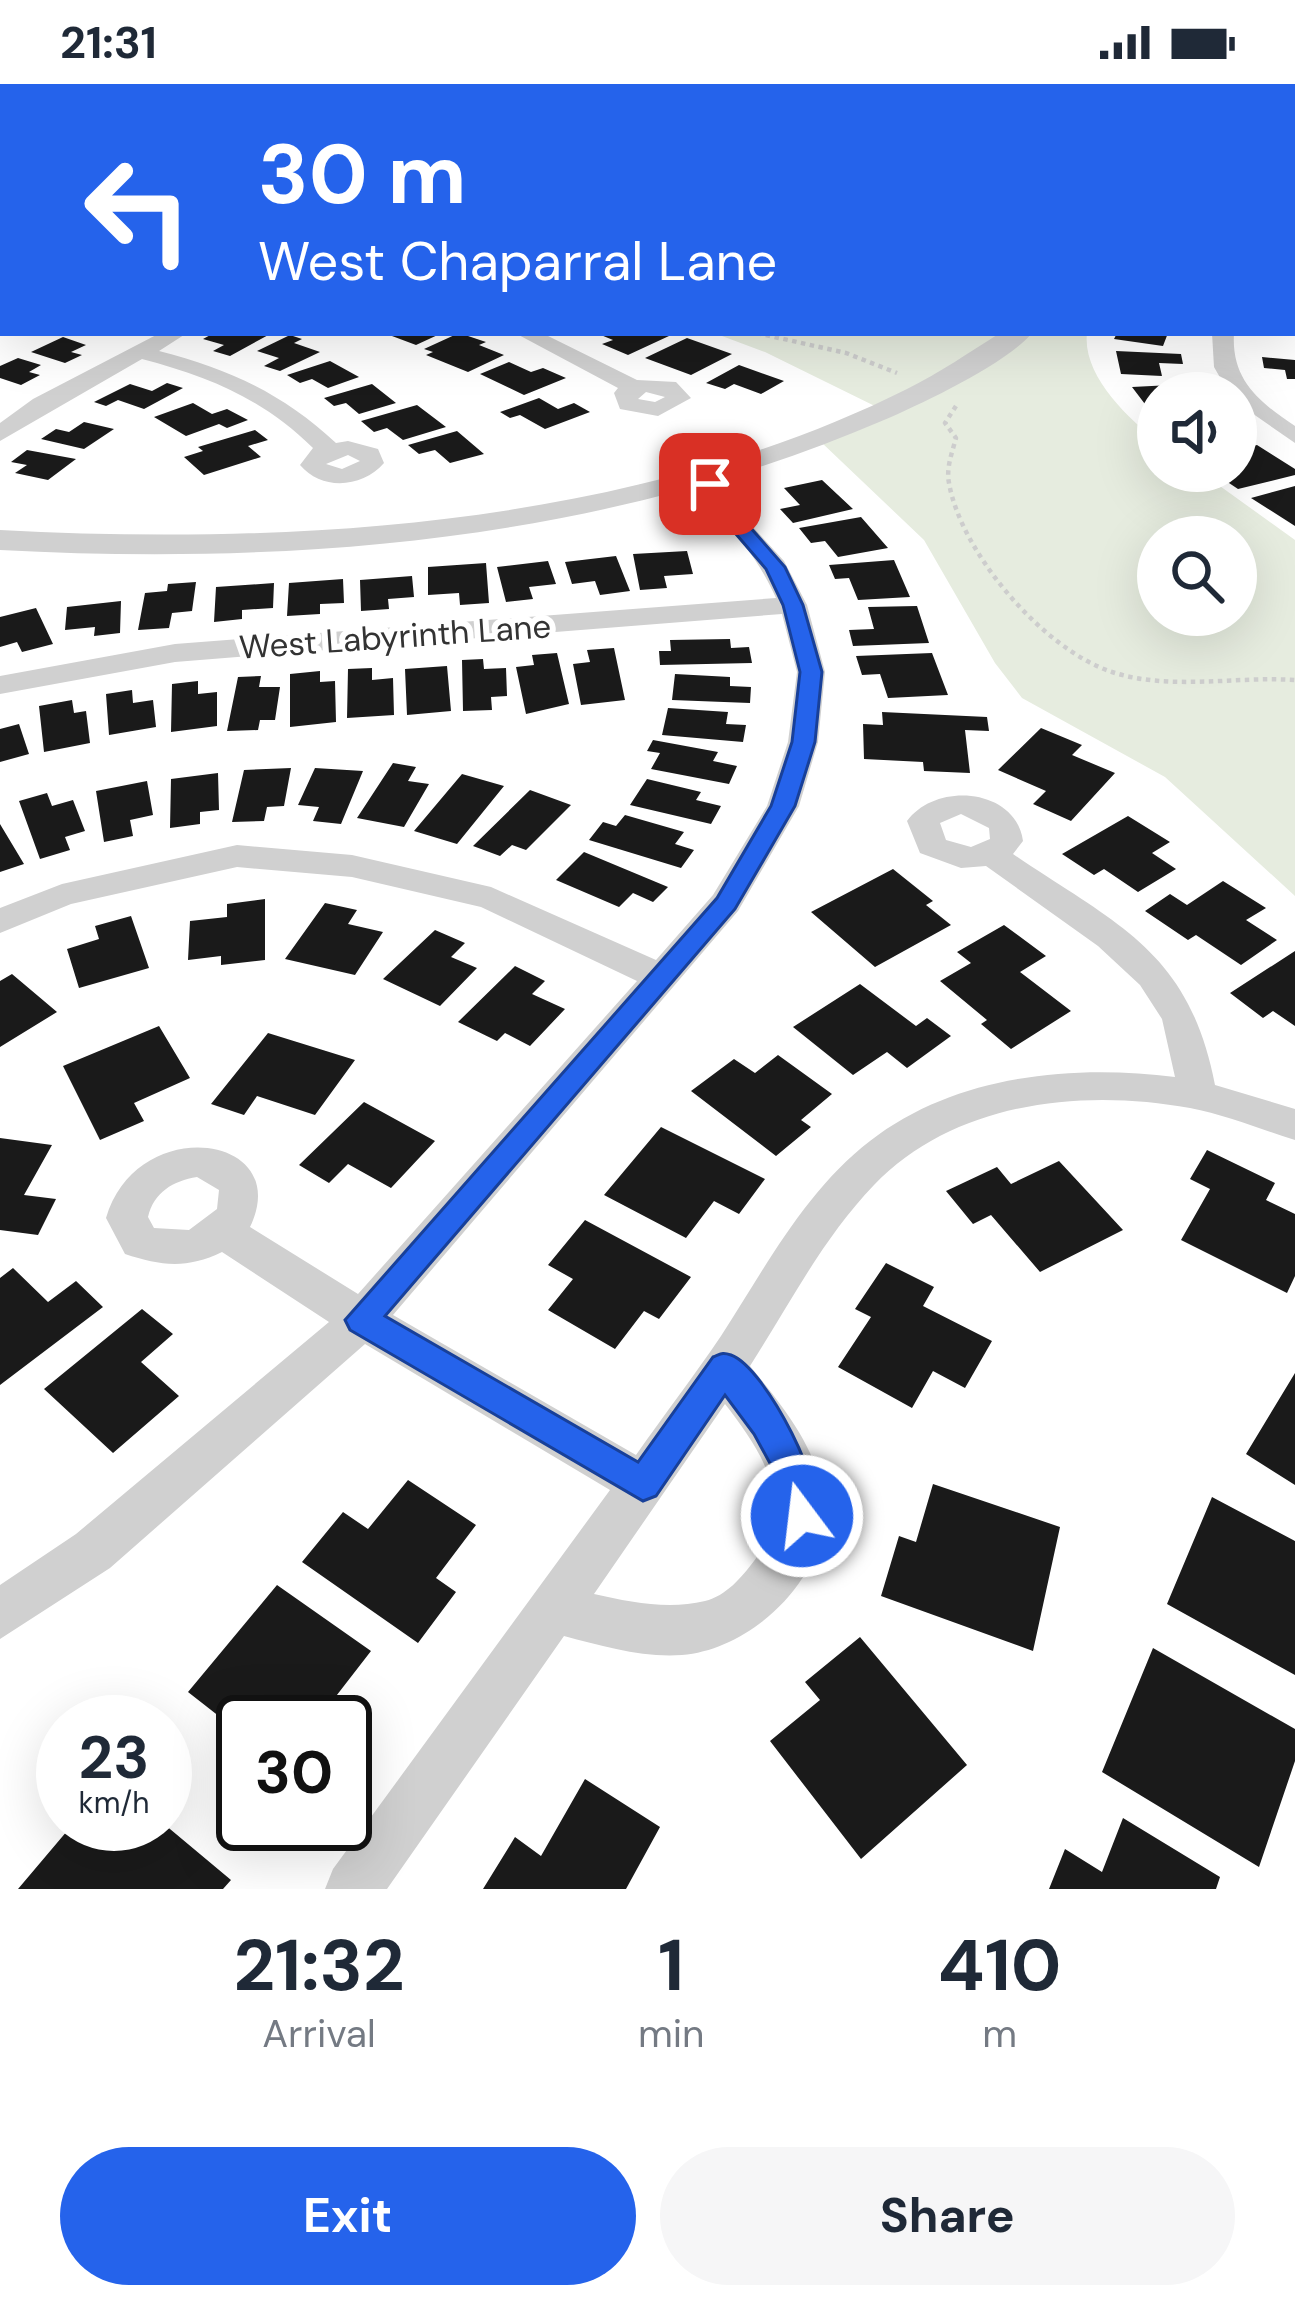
<!DOCTYPE html>
<style>
body{margin:0;font-family:"DM Sans",sans-serif;background:#f6f6f7;color:#1f2937;height:100vh;display:flex;flex-direction:column;font-size:45px;white-space:nowrap}
*{box-sizing:border-box;margin:0}
p{font-size:39px;color:#747a83}
.icon{flex:none;width:66px;height:66px;fill:none;stroke:currentColor;stroke-width:2;stroke-linecap:round;stroke-linejoin:round}
.map{position:relative;height:1805px;overflow:hidden}
.sheet{display:flex;flex-direction:column;background:#fff;flex:1}
.sheet>*{flex:none}
.top-card{position:absolute;left:0px;top:0px;width:1296px;height:252px;box-shadow:0 12px 48px #0002;background:#2563eb;color:#fff;overflow:hidden}
.controls{position:absolute;left:1137px;top:288px;display:grid;gap:24px}
.controls a{display:grid;place-items:center;width:120px;height:120px;border-radius:50%;background:#fff;box-shadow:0 12px 48px #0002;font-size:60px}
.speed{position:absolute;left:36px;top:1611px;display:flex;gap:24px;font-size:60px;font-weight:700;text-align:center}
.speed>*{display:grid;place-content:center;width:156px;height:156px;border-radius:50%;background:#fff;box-shadow:0 12px 48px #0002;line-height:1}
.speed small{font-size:30px;font-weight:400}
.speed .limit{border:6px solid #111;border-radius:18px;background:#fff;color:#111}
.pin{position:absolute;display:grid;place-items:center;width:102px;height:102px;color:#fff;margin:-51px;border-radius:24px;box-shadow:0 6px 18px #0006}
.me{position:absolute;width:132px;margin:-66px;rotate:345deg;stroke-linejoin:round;filter:drop-shadow(0 0 9px #0008)}
.turn{display:flex;align-items:center;gap:42px;height:252px;padding:0 60px;font-size:54px}
.turn .icon{width:156px;height:156px;stroke-width:2.5}
.turn b{display:block;font-size:84px;line-height:102px}
.eta{display:flex;justify-content:space-evenly;align-items:center;height:204px;text-align:center}
.eta b{font-size:72px;font-weight:700;line-height:84px}
.action{display:flex;gap:24px;margin-top:auto;padding:24px 60px}
.action a{flex:1;height:138px;border-radius:72px;background:#2563eb;color:#fff;font-size:48px;font-weight:700;line-height:138px;text-align:center}
.action a+a{background:#f6f6f7;color:#1f2937}
.status{display:flex;justify-content:space-between;align-items:center;height:84px;padding:0 60px;background:#fff;direction:ltr}
.status svg{height:33px;fill:currentColor}
.map>svg:first-child{display:block}
.green{fill:#e6ecdf;fill-rule:evenodd}
.building{fill:#1a1a1a}
.lines{fill:none;stroke-linecap:round;stroke-linejoin:round}
.path-far1{stroke:#cdcdcd;stroke-width:3;stroke-dasharray:3 3;stroke-linecap:butt}
.path{stroke:#cdcdcd;stroke-width:4.5;stroke-dasharray:4.5 4.5;stroke-linecap:butt}
.minor{fill:#d0d0d0;fill-rule:evenodd}
.tertiary{fill:#d0d0d0;fill-rule:evenodd}
.route{fill:#2563eb;stroke:#184099;stroke-width:3}
.labels{text-anchor:middle;stroke-width:12;stroke-linejoin:round;paint-order:stroke}
.far-street-label{font-size:33px;fill:#333;stroke:#fff}
</style>
<div class="status"><b>21:31</b><svg viewBox="0 0 49 12"><path d="M0 12V9h3v3zM5 12V6h3v6zM10 12V3h3v9zM15 12V0h3v12zM26 1h20v11H26zM47 4h2v5h-2z"/></svg></div>
<div class="map">
<svg width="1295" height="1805" viewBox="0 0 1295 1805">
<rect width="100%" height="100%" fill="#fff"/>
<path class="green" d="M714,249H1087C1082,291 1128,334 1158,358V387H1199L1295,456V812L1165,693L1022,614L995,579L924,456L821,358L889,329L765,268ZM1158,453H1236V531H1158Z"/>
<path class="building" d="M214,249H272L230,272L213,267L224,261L203,255Z
M384,249H442L416,261Z
M459,249L486,258L479,261L504,271L468,288L426,271L433,268L424,265Z
M596,249H662L669,252L628,271L602,260L613,256Z
M1117,249H1168L1163,262L1114,255Z
M290,251L302,255L294,259L320,268L280,287L264,282L279,274L257,267Z
M63,253L86,261L71,268L82,271L65,279L31,268Z
M687,254L732,270L691,291L645,274Z
M1116,267L1181,270L1183,280L1159,279L1162,292L1121,290Z
M1262,273L1295,276V295H1287L1285,286L1264,284Z
M18,274L41,281L29,288L40,291L21,301L0,294V282Z
M330,277L359,293L328,304L312,295L300,299L287,291Z
M509,278L531,288L543,284L566,294L524,311L480,290Z
M739,281L784,297L761,310L734,300L725,305L706,299Z
M167,299L183,304L144,325L118,316L106,322L94,318L130,300L152,307Z
M372,300L396,319L359,330L346,319L334,322L324,314Z
M1191,300L1199,309H1158V328H1151L1132,303Z
M539,314L558,325L574,319L590,328L545,345L520,331L510,334L500,328Z
M193,319L212,330L227,325L248,336L227,344L219,340L186,352L154,333Z
M417,321L446,343L403,356L387,344L374,348L361,337Z
M84,338L114,345L84,365L41,355L56,345L69,348Z
M255,346L268,356L248,362L261,373L204,391L184,373L203,367L198,363Z
M457,347L484,370L450,379L435,366L419,370L408,361Z
M1257,361L1295,385V391L1238,405L1211,387H1236V366Z
M27,366L76,375L48,396L15,389L27,381L11,378Z
M822,396L853,425L793,439L780,425L800,421L784,404Z
M1295,402V442L1251,414Z
M861,433L888,464L838,473L825,457L811,459L799,444Z
M687,467L693,490L664,492L667,504L640,506L633,470Z
M616,472L630,507L600,511L595,497L572,500L565,478Z
M894,476L910,513L858,516L849,494L835,495L829,481Z
M548,477L556,500L529,503L533,515L506,518L497,483Z
M486,479L489,519L460,521L459,509L428,511V483Z
M412,492L414,513L388,515L389,525L361,527L360,496Z
M343,495L344,519L320,520V530L287,532L289,499Z
M196,498L192,527L172,529L169,544L138,546L145,509L167,507L168,500Z
M274,499L273,524L242,526V535L214,538L216,503Z
M121,517L120,549L94,552L95,543L65,546L67,523Z
M917,522L929,559L853,562L849,546L874,545L868,523Z
M36,524L53,560L22,568L17,558L0,563V533Z
M730,555L731,564L749,563L752,579L660,581L659,567H671L670,556Z
M614,564L625,616L581,621L573,580L590,578L587,566Z
M557,569L569,620L526,630L516,583L534,581L532,571Z
M932,569L948,611L888,614L880,590L862,591L856,572Z
M483,575L484,585L506,584L507,612L491,613L492,626L463,627L462,576Z
M447,582L451,627L407,631L405,585Z
M372,584V596L393,594L394,631L347,634L348,585Z
M320,587V598L335,597L336,638L290,643V590Z
M675,590L730,593V602L751,603L750,619L672,616Z
M261,592L259,603H280L275,636H260L258,646L227,647L238,593Z
M198,597V610L217,608V642L171,648L172,600Z
M132,606L133,619L153,616L156,643L109,651L106,610Z
M72,616L74,629L86,627L90,659L44,668L39,622Z
M668,624L728,628L726,640L746,641L743,658L662,651Z
M882,628L987,633L989,647L965,646L970,689L924,687L923,678L864,675L863,640L883,641Z
M19,640L29,670L0,678V645Z
M1041,644L1082,661L1072,671L1115,689L1071,737L1033,720L1046,707L998,686Z
M653,656L718,668L713,677L737,682L729,700L651,685L660,669L647,667Z
M393,679L416,683L408,697L429,700L404,743L357,734Z
M291,684L284,722L267,723L264,737L232,738L244,686Z
M315,684L363,687L341,740L313,737L319,723L298,721Z
M218,689L219,726L200,728V740L170,744L171,695Z
M462,690L504,702L457,760L414,747Z
M647,695L701,708L696,716L721,722L711,740L630,721Z
M147,697L153,731L130,736L133,752L104,758L96,707Z
M530,706L571,721L526,766L512,761L500,772L473,762Z
M47,709L52,722L73,716L85,747L65,753L70,766L40,775L19,717Z
M625,731L684,748L675,760L694,766L681,784L589,756L603,738L616,742Z
M1128,732L1170,758L1152,769L1176,785L1138,808L1104,785L1094,791L1062,770Z
M0,740L24,780L0,788Z
M584,768L668,803L653,818L633,809L619,823L556,796Z
M893,785L933,817L926,821L951,841L875,883L811,828Z
M1223,797L1266,824L1246,836L1277,856L1241,881L1196,851L1188,856L1145,827L1170,810L1187,821Z
M265,815V876L221,881V872L188,876L190,837L227,833V820Z
M325,819L357,826L348,840L383,848L355,891L285,875Z
M131,832L149,884L79,904L67,865L99,855L95,842Z
M1004,841L1046,872L1020,888L1071,927L1011,965L981,940L987,936L940,897L971,879L957,868Z
M435,846L465,859L451,873L477,884L440,922L383,895Z
M1295,867V942L1273,927L1263,934L1230,909Z
M515,882L545,897L532,910L565,925L530,962L505,949L497,957L458,938Z
M12,890L57,928L0,963V897Z
M860,900L916,942L927,934L951,952L907,984L887,968L853,991L793,943Z
M159,942L190,994L134,1019L144,1037L100,1056L63,982Z
M268,949L355,976L315,1031L257,1012L244,1031L211,1020Z
M778,971L832,1010L801,1036L811,1043L776,1072L691,1007L734,975L755,989Z
M364,1018L435,1057L391,1104L348,1080L329,1099L299,1081Z
M661,1043L765,1095L739,1130L714,1117L686,1154L604,1111Z
M0,1054L52,1061L24,1111L56,1115L38,1151L0,1146Z
M1207,1066L1275,1099L1266,1116L1295,1130V1192L1287,1209L1181,1156L1210,1105L1190,1095Z
M1059,1077L1123,1146L1040,1188L991,1131L973,1140L946,1107L997,1083L1011,1100Z
M585,1136L691,1193L659,1235L644,1227L615,1265L548,1226L573,1195L548,1181Z
M886,1179L934,1203L923,1222L992,1257L965,1304L933,1287L912,1324L838,1283L871,1233L855,1225Z
M13,1184L48,1218L76,1197L103,1223L0,1301V1194Z
M142,1225L173,1250L141,1278L179,1312L113,1369L44,1305Z
M1295,1289V1401L1246,1370Z
M408,1396L476,1441L436,1494L456,1508L418,1559L302,1478L343,1428L368,1445Z
M933,1400L1060,1443L1033,1567L881,1512L899,1452L916,1458Z
M1212,1413L1295,1457V1591L1167,1520Z
M277,1501L371,1567L316,1638H243V1651L188,1608Z
M860,1553L967,1681L861,1775L770,1657L820,1616L805,1598Z
M1153,1564L1295,1645V1677L1259,1783L1102,1688Z
M585,1695L660,1743L626,1805H483L515,1753L541,1772Z
M1123,1734L1220,1793L1216,1805H1049L1065,1765L1102,1788Z
M73,1740H164L231,1796L223,1805H18Z"/>
<g class="lines">
<path class="path-far1" d="M811,0L831,3"/>
<path class="path" d="M757,249L846,269L897,289
M956,322L945,339L956,354C952,369 946,384 949,399C961,469 1044,566 1112,588C1169,607 1236,592 1295,596"/>
<path class="minor" d="M59,0H97L57,3Z
M156,0H173L175,3H158Z
M585,0H603L605,3H587Z
M755,0H783L785,3H753Z
M1132,0H1179L1181,3H1134Z
M3,7V17L0,18V8Z
M1293,21H1295V31H1293Z
M0,70H3V80H0Z
M1293,158H1295V170H1293Z
M3,170V182L0,183V171Z
M160,249H187L159,267C229,285 282,309 336,359L348,357L378,365L384,379C362,404 322,407 300,381L313,364C263,315 210,293 142,275L0,357V339L33,315ZM348,371L360,377L342,385L326,380Z
M515,249H542L637,296L676,298L691,314L658,332L620,325L614,309L618,304ZM646,308L665,313L655,318L638,315Z
M1212,249H1234C1231,296 1259,318 1295,342V359L1236,318V309H1229L1214,283Z
M689,387L701,394L700,404L716,419L741,430L784,477L807,521L825,588L818,658L799,722L738,827L393,1231L636,1371C664,1331 694,1292 721,1252C765,1184 805,1107 870,1057C955,991 1072,980 1175,993L1162,935L1140,901L1098,862L986,782L961,784L920,769L907,737C936,697 1016,704 1023,757L1013,770C1117,841 1189,866 1215,1001L1295,1025V1056C1260,1045 1226,1031 1190,1024C1081,1004 954,1018 874,1101C823,1154 789,1221 750,1282C780,1319 814,1360 823,1408C836,1486 756,1565 682,1571C643,1574 602,1562 564,1552L387,1805H325L333,1785L610,1406L365,1260L110,1484L0,1555V1501L76,1450L329,1238L222,1168C187,1185 161,1182 125,1170L106,1134C137,1028 295,1050 250,1143L358,1210L637,897L481,823L352,793L237,783L71,820L0,849V824L62,800L237,761L352,771L491,803L656,876L713,811L767,722L788,658L797,588L782,530L175,578L0,610V592L175,560L776,514C764,488 747,459 724,441C706,428 690,424 676,406L677,394ZM961,730L989,744L990,755L971,763L946,756L940,739ZM197,1093L219,1106L217,1125L189,1146L154,1144L148,1133C154,1108 173,1097 197,1093ZM725,1320C763,1369 797,1420 754,1477C742,1493 726,1512 705,1517C668,1526 630,1518 594,1510Z"/>
<path class="tertiary" d="M861,0H891L893,3H863Z
M1239,0H1262L1237,3Z
M1293,66H1295V79H1293Z
M1000,249H1032C1006,280 923,319 884,336C606,456 299,482 0,466V446C298,462 636,441 907,305C939,289 970,268 1000,249Z"/>
</g>
<path class="route" d="M703,397H716L739,416L742,434L785,483L803,521L822,588L815,658L795,722L735,825L385,1232L638,1378L713,1273C721,1270 722,1268 731,1271C765,1283 831,1409 815,1445L802,1450L789,1445L778,1394L754,1350L725,1311L656,1412L643,1417L350,1246L345,1236L717,814L771,722L792,658L800,588L783,521L766,485L723,435V422L703,404Z"/>
<g class="labels">
<g class="far-street-label">
<text transform="translate(395 552) rotate(-4)" y="12">West Labyrinth Lane</text>
</g>
</g>
</svg>
<div class="controls">
<a><svg class="icon" aria-label="sound" viewBox="0 0 24 24"><path d="M4 9h4l5-4v14l-5-4H4zM17 9q2 3 0 6"/></svg></a>
<a><svg class="icon" aria-label="search" viewBox="0 0 24 24"><circle cx="10" cy="10" r="6"/><path d="M15 15l6 6"/></svg></a>
</div>
<div class="speed"><div>23<small>km/h</small></div><div class="limit">30</div></div>
<div class="pin" style="left:710px;top:400px;background:#d93025"><svg class="icon" aria-label="arrive" viewBox="0 0 24 24"><path d="M6 21V4h12l-3 4 3 4H6"/></svg></div>
<svg class="me" style="left:802px;top:1432px" viewBox="-20 -20 40 40"><circle r="17" fill="#2563eb" stroke="#fff" stroke-width="3"/><path d="M0-11L8 9 0 5-8 9z" fill="#fff"/></svg>
<div class="top-card">
<div class="turn"><svg class="icon" aria-label="left" viewBox="0 0 24 24"><path d="M17 20v-9H6M10 6l-5 5 5 5"/></svg><div><b>30 m</b>West Chaparral Lane</div></div>
</div>
</div>
<section class="sheet">
<div class="eta">
<div><b>21:32</b><p>Arrival</p></div>
<div><b>1</b><p>min</p></div>
<div><b>410</b><p>m</p></div>
</div>
<div class="action"><a>Exit</a><a>Share</a></div>
</section>
